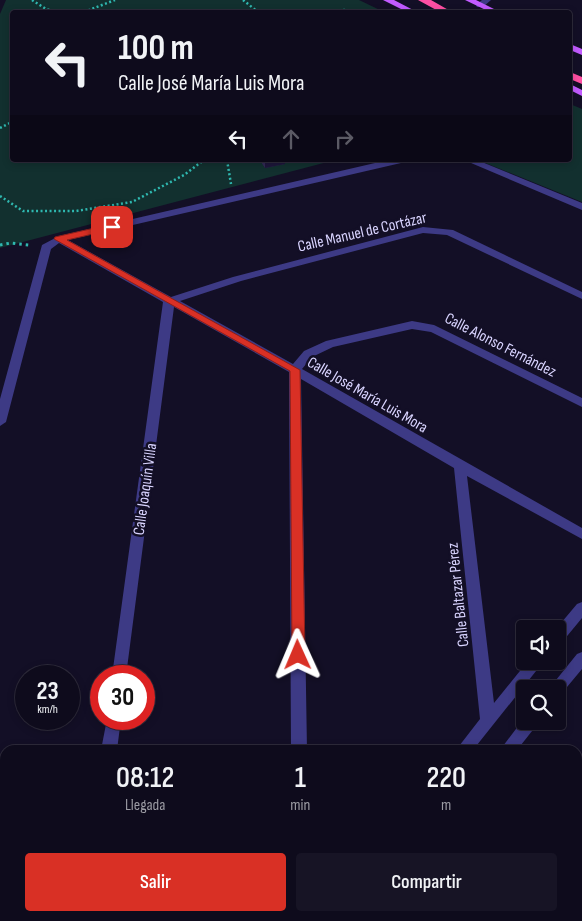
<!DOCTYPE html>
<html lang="es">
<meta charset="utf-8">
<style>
body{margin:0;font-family:"Sofia Sans Condensed",sans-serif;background:#171425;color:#f1f3f6;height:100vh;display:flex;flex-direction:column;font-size:19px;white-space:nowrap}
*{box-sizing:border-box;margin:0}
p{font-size:16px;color:#9b9ba3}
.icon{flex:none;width:28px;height:28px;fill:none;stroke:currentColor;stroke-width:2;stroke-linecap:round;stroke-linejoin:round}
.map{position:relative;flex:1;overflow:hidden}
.drawer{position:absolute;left:0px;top:745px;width:582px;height:176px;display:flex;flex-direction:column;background:#0e0b1c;border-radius:15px 15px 0 0;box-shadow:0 2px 8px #0003,0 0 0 1px #2e2b3b}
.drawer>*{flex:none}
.guide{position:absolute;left:10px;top:10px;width:562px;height:152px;border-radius:5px;box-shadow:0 2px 8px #0003,0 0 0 1px #2e2b3b;background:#0e0b1c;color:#f1f3f6;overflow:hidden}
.buttons{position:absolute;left:516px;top:620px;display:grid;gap:10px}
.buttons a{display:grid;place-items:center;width:50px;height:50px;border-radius:5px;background:#0e0b1c;box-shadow:0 2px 8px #0003,0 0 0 1px #2e2b3b;font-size:25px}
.speed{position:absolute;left:15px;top:665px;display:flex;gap:10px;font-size:25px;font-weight:700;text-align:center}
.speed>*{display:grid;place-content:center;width:65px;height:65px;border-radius:50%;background:#0e0b1c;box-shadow:0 2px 8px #0003,0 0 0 1px #2e2b3b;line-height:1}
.speed small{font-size:12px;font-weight:400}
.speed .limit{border:8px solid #d22;background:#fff;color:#111}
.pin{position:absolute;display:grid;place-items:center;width:42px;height:42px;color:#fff;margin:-21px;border-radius:10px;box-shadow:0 2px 8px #0006}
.me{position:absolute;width:55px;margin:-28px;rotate:359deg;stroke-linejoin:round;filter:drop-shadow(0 0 4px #0008)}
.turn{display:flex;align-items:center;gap:18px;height:105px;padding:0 25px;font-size:22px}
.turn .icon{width:65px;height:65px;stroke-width:2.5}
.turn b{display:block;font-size:35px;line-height:42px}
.lanes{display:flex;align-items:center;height:48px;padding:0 25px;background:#0003;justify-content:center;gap:25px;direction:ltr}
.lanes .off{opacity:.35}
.eta{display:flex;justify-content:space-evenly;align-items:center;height:85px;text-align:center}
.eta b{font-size:30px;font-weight:600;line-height:35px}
.primary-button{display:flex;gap:10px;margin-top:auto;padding:10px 25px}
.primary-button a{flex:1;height:58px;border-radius:5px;background:#d93025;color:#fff;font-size:20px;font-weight:600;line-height:58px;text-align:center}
.primary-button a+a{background:#171425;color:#f1f3f6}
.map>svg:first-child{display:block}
.green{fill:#12302f}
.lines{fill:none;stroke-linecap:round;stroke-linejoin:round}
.path-far1{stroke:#2fb8b0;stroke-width:2.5;stroke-dasharray:2 2.5;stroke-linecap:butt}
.path{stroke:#2fb8b0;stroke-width:3;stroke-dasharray:2.5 4;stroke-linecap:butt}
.minor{fill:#3d3a85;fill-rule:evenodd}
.major{fill:#c25bff;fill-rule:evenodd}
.highway{fill:#ff4fa3;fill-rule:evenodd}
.wall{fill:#312854}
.shaded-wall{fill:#1d163a}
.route{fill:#d93025;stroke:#8d1f18}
.labels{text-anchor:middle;stroke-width:5;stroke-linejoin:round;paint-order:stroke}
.street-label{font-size:16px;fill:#d9d4ff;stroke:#130f26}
</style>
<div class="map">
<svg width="582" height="921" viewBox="0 0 582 921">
<rect width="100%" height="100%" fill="#130f26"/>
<path class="green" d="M6,0H359L384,12H12V160H335L0,248V14Z
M570,104L582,109V202L478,160H570Z"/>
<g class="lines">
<path class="path-far1" d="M32,0L46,9L56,12
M243,0L258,12
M84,12L115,0
M321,12L344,10L358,12
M0,128L12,122
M227,160L231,184
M0,196L23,211H76L132,202L184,175L204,160"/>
<path class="path" d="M0,245L11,243L29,245"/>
<path class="minor" d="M482,0H491L483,7H477L476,5Z
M388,160H406L401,163L68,240L171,297L233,277L423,227L453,230L582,292V299L447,235L423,233L241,281L180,301L293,364L304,351L326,341L412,321L434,325L582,398V407L431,332L412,329L333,347L312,357L302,369L582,528V539L467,476L494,703L528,661H544L473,750H456L480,719L454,468L301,379L307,750H291L289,372L174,307L126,676H112L163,302L59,243L51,249L6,422L0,426V399L42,245L59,236Z
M464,160H477L582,203V210Z
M582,602V618L563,641L558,643L556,629L577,604Z
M582,652V669L562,693L558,695V689H550L552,685L577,654Z
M525,717V721H538L536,726L517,750H500Z
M107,719H121L117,750H101Z
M79,916H95V921H79Z
M293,916H309V921H293Z
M319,916H337L335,921H317Z
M365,916H383L381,921H363Z"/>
<path class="major" d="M383,0H394L417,12H407Z
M465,0H476L500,12H490Z
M570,44L582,49V55L570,50Z
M570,84L582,90V96L570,90Z"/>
<path class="highway" d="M418,0H431L452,12H440Z
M570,72L582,77V84L570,79Z"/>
</g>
<path class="wall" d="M261,160H285V164L265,168L261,162Z"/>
<path class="shaded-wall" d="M271,160H285V164L265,168V161Z"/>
<path class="route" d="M112,224L115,225V229L67,240L300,370L305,655L303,659L298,660L294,659L292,655L290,371L54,239L55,237Z"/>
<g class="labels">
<g class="street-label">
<text transform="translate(362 231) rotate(-13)" y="6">Calle Manuel de Cortázar</text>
<text transform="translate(501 344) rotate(27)" y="6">Calle Alonso Fernández</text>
<text transform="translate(368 394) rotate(30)" y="6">Calle José María Luis Mora</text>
<text transform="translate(144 489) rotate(-82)" y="6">Calle Joaquín Villa</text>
<text transform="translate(457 595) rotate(-96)" y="6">Calle Baltazar Pérez</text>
</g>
</g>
</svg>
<div class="buttons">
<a><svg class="icon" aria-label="sound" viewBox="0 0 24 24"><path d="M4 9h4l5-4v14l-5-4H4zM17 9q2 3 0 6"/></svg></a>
<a><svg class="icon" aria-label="search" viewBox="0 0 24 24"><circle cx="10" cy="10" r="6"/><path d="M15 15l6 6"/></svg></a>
</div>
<div class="speed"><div>23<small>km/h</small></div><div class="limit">30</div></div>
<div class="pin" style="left:112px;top:227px;background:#d93025"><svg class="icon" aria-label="arrive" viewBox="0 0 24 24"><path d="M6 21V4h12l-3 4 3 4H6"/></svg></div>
<svg class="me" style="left:298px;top:655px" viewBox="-20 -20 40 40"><path d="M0-17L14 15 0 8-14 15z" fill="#d93025" stroke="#fff" stroke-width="4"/></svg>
<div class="guide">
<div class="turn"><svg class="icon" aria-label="left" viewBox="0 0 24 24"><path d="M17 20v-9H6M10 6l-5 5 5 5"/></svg><div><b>100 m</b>Calle José María Luis Mora</div></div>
<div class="lanes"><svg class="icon" aria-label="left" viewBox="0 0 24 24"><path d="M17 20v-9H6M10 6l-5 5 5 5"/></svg><svg class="icon off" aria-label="ahead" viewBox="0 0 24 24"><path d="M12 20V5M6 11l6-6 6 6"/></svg><svg class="icon off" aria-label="right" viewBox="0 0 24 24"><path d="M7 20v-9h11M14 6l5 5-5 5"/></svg></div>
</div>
<section class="drawer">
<div class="eta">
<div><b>08:12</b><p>Llegada</p></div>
<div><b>1</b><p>min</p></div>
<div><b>220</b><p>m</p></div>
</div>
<div class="primary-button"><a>Salir</a><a>Compartir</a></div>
</section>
</div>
